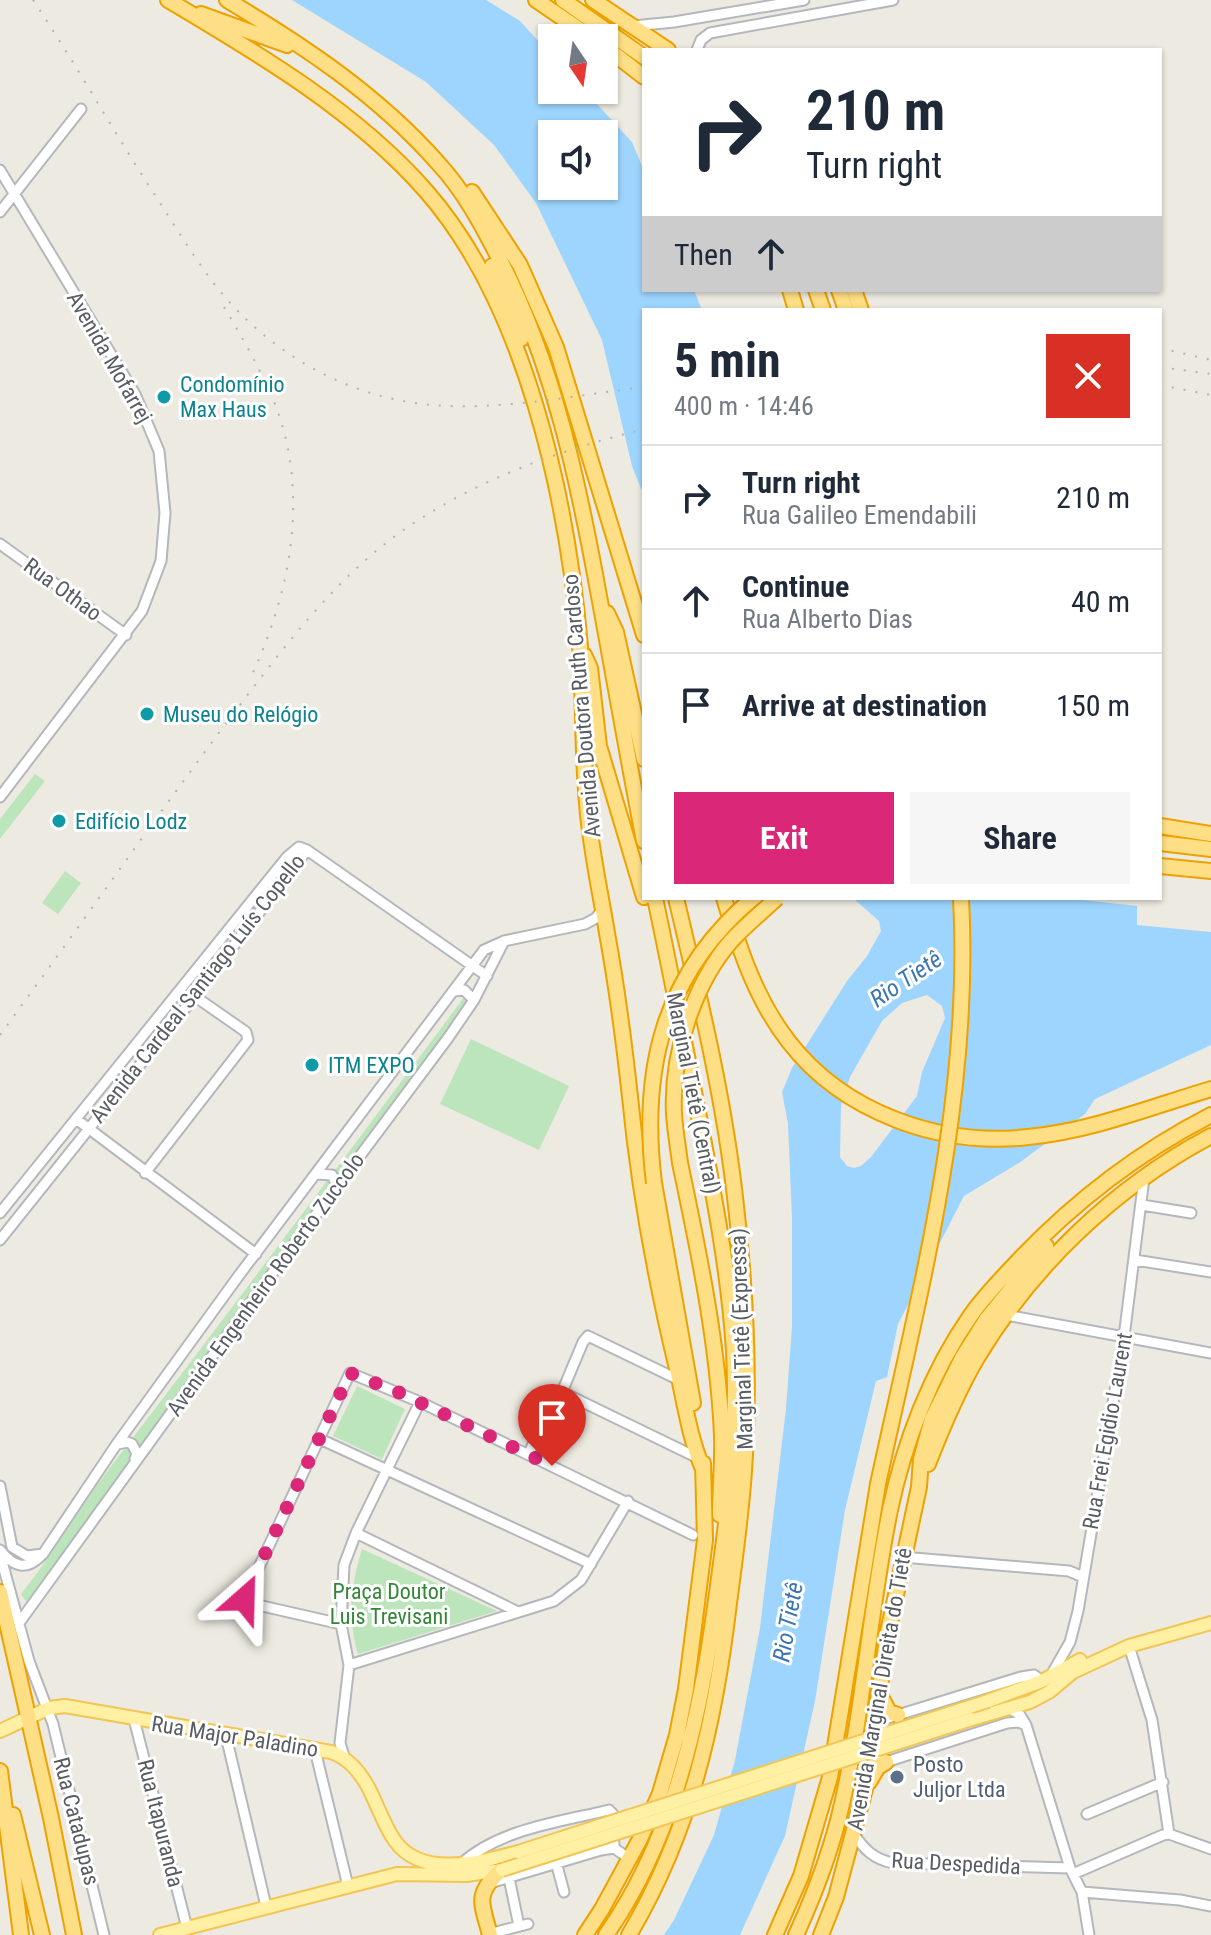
<!DOCTYPE html>
<meta charset="utf-8">
<style>
body{margin:0;font-family:"Roboto Condensed",sans-serif;background:#f6f6f7;color:#1f2937;height:100vh;display:flex;flex-direction:column;font-size:30px;white-space:nowrap}
*{box-sizing:border-box;margin:0}
p{font-size:26px;color:#747a83}
.icon{flex:none;width:44px;height:44px;fill:none;stroke:currentColor;stroke-width:2;stroke-linecap:round;stroke-linejoin:round}
.map{position:relative;flex:1;overflow:hidden}
.drawer{position:absolute;left:642px;top:308px;width:520px;height:592px;display:flex;flex-direction:column;background:#fff;border-radius:0px;box-shadow:0 2px 6px #0004}
.drawer>*{flex:none}
.top-card{position:absolute;left:642px;top:48px;width:520px;height:244px;border-radius:0px;box-shadow:0 2px 6px #0004;background:#fff;color:#1f2937;overflow:hidden}
.needle{width:52px;rotate:167deg}
.buttons{position:absolute;left:538px;top:24px;display:grid;gap:16px}
.buttons a{display:grid;place-items:center;width:80px;height:80px;border-radius:0px;background:#fff;box-shadow:0 2px 6px #0004;font-size:40px}
.pin{position:absolute;display:grid;place-items:center;width:68px;height:68px;color:#fff;margin:-82px -34px;border-radius:50% 50% 50% 0;rotate:-45deg;box-shadow:0 0 8px #0007}
.pin .icon{rotate:45deg}
.me{position:absolute;width:88px;margin:-44px;rotate:25deg;stroke-linejoin:round;filter:drop-shadow(0 0 6px #0008)}
.turn{display:flex;align-items:center;gap:28px;height:168px;padding:0 32px;font-size:36px}
.turn .icon{width:104px;height:104px;stroke-width:2.5}
.turn b{display:block;font-size:56px;line-height:68px}
.then{display:flex;align-items:center;height:76px;padding:0 32px;background:#0003;gap:16px;font-size:30px}
.round{display:grid;place-items:center;flex:none;width:84px;height:84px;border-radius:0px;background:#f6f6f7}
.headline{display:flex;align-items:center;justify-content:space-between;height:136px;padding:0 32px}
h1{font-size:48px;font-weight:700;line-height:60px}
.cta{display:flex;gap:16px;margin-top:auto;padding:16px 32px}
.cta a{flex:1;height:92px;border-radius:0px;background:#db2777;color:#fff;font-size:32px;font-weight:700;line-height:92px;text-align:center}
.cta a+a{background:#f6f6f7;color:#1f2937}
ul{padding:0;list-style:none}
li{display:flex;align-items:center;gap:24px;height:104px;padding:0 32px;border-top:2px solid #e0e1e3}
li div{flex:1}
li b{display:block;font-size:30px}
li em{font-style:normal}
.map>svg:first-child{display:block}
.green{fill:#bce5bc}
.water{fill:#9ed5ff;fill-rule:evenodd}
.lines{fill:none;stroke-linecap:round;stroke-linejoin:round}
.minor-casing{stroke:#b4b7bc;stroke-width:13}
.major-casing{stroke:#f2c554;stroke-width:16}
.highway-casing{stroke:#eda200;stroke-width:18}
.minor{stroke:#fff;stroke-width:9}
.major{stroke:#fff0a3;stroke-width:12}
.highway{stroke:#fedf86;stroke-width:14}
.rail{stroke:#b2b3b3;stroke-width:2;stroke-dasharray:2 10;stroke-linecap:butt}
.major-bridge-casing{stroke:#f2c554;stroke-width:16;stroke-linecap:butt}
.highway-bridge-casing{stroke:#eda200;stroke-width:18;stroke-linecap:butt}
.major-bridge{stroke:#fff0a3;stroke-width:12}
.highway-bridge{stroke:#fedf86;stroke-width:14}
.route{stroke:#db2777;stroke-width:14;stroke-dasharray:0 25.2}
.culture-dot{fill:#0f9aa8;stroke:#fff;stroke-width:3}
.service-dot{fill:#5c6f8a;stroke:#fff;stroke-width:3}
.labels{text-anchor:middle;stroke-width:6;stroke-linejoin:round;paint-order:stroke}
.street-label{font-size:22px;fill:#595d62;stroke:#fff}
.culture-label{font-size:22px;fill:#0d838f;stroke:#fff;text-anchor:start}
.park-label{font-size:22px;fill:#348637;stroke:#fff}
.service-label{font-size:22px;fill:#4e5e75;stroke:#fff;text-anchor:start}
.water-label{font-size:24px;font-style:italic;fill:#3b76b1;stroke:#fff}
</style>
<div class="map">
<svg width="1211" height="1935" viewBox="0 0 1211 1935">
<rect width="100%" height="100%" fill="#edeae1"/>
<path class="green" d="M35,774L45,781L0,839V819Z
M65,871L81,883L58,914L42,903Z
M465,996L471,1001L27,1603L21,1594C55,1552 82,1504 115,1461C233,1307 349,1152 465,996Z
M471,1039L569,1086L539,1150L440,1104Z
M357,1386L405,1409L382,1459L333,1436Z
M362,1549L497,1611L358,1654C347,1617 351,1585 362,1549Z"/>
<path class="water" d="M292,0H486L520,21L552,56V90H584L632,142L644,171V290H694L702,310H644V496L632,466L602,340L536,203L494,145L426,82ZM604,134V186H552V134Z
M853,898H1065L1137,906V925L1211,932V1045L1095,1099L1085,1114L1019,1163L964,1196L898,1324L887,1377L876,1381L845,1510L815,1701L785,1836L740,1935H664L674,1920L714,1835L735,1760L760,1628L786,1409L792,1326V1219L788,1124L782,1092L792,1068L847,981L867,956L881,931L879,921ZM927,995L942,1006L945,1018L922,1072L917,1096L871,1157L861,1166L854,1168L847,1166L840,1157L841,1105L850,1077L882,1021L902,1003Z"/>
<g class="lines">
<defs>
<path id="minor" d="M633,26L674,22L804,0
M697,50L701,40L710,33L893,0
M0,170L135,394L159,451L165,513L161,561L142,611L0,797
M0,212L81,109
M0,544L126,635
M307,850L487,976
M454,991L464,990L474,1000
M76,1119L256,1254
M145,1173L248,1040L246,1032L190,993
M316,1174L332,1175L337,1185
M1142,1205L1191,1213
M0,1213L287,857L299,847L307,850L195,996L0,1240
M1135,1260L1211,1272
M1006,1315L1211,1353
M679,1380L588,1336L583,1342L562,1392L698,1458
M320,1439L591,1564
M118,1444L127,1442L132,1444L137,1454L135,1459
M529,1454L541,1424
M0,1486L12,1547L27,1556L43,1554
M356,1533L518,1612
M0,1550C14,1567 26,1572 43,1554L116,1445L237,1278L484,950L504,941L585,924L596,918L603,908
M0,1554L29,1661L53,1724L104,1935
M902,1557L1069,1571L1083,1577
M19,1623L265,1283L448,1038L474,1000L504,941
M341,1624L245,1602L244,1599L350,1373L420,1402L693,1535
M1129,1646L1152,1720L1169,1834
M349,1665L554,1601L581,1580L628,1501
M1053,1672L1070,1642L1078,1611L1124,1337L1144,1178
M1010,1709L1020,1715L1026,1725L1070,1868L1082,1892L1089,1935
M134,1719L187,1928
M1026,1725L1019,1722L1007,1723L886,1762C876,1752 877,1730 885,1719L1021,1677L1034,1675L1042,1681
M226,1736L266,1906
M315,1750L348,1886
M344,1756L340,1743L349,1665L341,1624L344,1565L356,1533L420,1402
M1087,1814L1163,1782
M853,1833C864,1849 873,1859 893,1863L1070,1868
M556,1862L564,1892
M461,1864C499,1829 560,1822 609,1810L613,1814L614,1848
M1073,1874L1163,1835L1169,1834L1211,1849
M509,1878L519,1926
M490,1883L601,1850L614,1848L630,1859
M1082,1892L1180,1900L1211,1906
M496,1932L528,1924"/>
<path id="major" d="M988,1701L1042,1681L1080,1660
M972,1719L1030,1702L1049,1692L1073,1672L1129,1646L1211,1623
M0,1731L49,1708L65,1706L331,1752C348,1758 358,1770 367,1785C377,1803 383,1824 395,1841C422,1879 481,1862 518,1852
M160,1935L397,1874L466,1875L502,1870"/>
<path id="highway" d="M168,0C259,54 356,111 426,191C526,305 567,498 580,646C584,698 582,751 587,803C590,847 600,890 607,933C617,988 624,1042 630,1097C639,1190 656,1282 678,1373C685,1405 690,1439 703,1469
M227,0C304,46 378,95 438,163C464,191 482,225 500,260C554,366 578,480 599,596C614,677 628,759 644,841
M536,0L592,38
M563,0L644,57
M593,0L668,50
M201,14L287,45
M604,46L644,77
M472,192L520,265L556,347L644,635
M492,266L503,289L521,339
M790,290L796,310
M816,290L823,310
M839,290L846,310
M854,290L861,310
M607,613L616,632L644,759
M584,655L590,668L599,746L644,897
M1160,826L1211,834
M1160,843L1211,849
M1160,866L1211,871
M724,898C739,948 756,1000 789,1042C844,1113 941,1147 1028,1137C1091,1131 1151,1107 1211,1089
M680,1163C699,1253 718,1344 722,1436C723,1462 720,1489 720,1515
M654,1183L693,1403
M928,1464C942,1428 957,1392 977,1358C1032,1266 1116,1186 1211,1136
M0,1592L51,1818L74,1935
M879,1693L889,1712L898,1715
M0,1771L21,1935
M869,1782L878,1767L886,1762
M13,1815L42,1935
M490,1935C482,1904 474,1895 500,1871
M585,1935L602,1909L640,1839L660,1793L677,1735L686,1689L705,1540L703,1463
M606,1935C669,1845 696,1735 712,1628C725,1536 739,1445 734,1351C729,1271 713,1191 698,1112C684,1041 670,969 655,898
M629,1935C691,1830 715,1723 729,1603C735,1559 741,1515 744,1471C750,1383 746,1293 736,1206C725,1102 700,999 676,898
M775,1935L801,1876L830,1777L878,1484
M796,1935C815,1893 832,1849 842,1804C864,1707 870,1607 890,1510C904,1443 931,1372 971,1315C985,1295 1002,1278 1019,1260C1075,1201 1139,1152 1211,1115
M821,1935L836,1897L865,1789L888,1632L919,1487L921,1459L932,1419L962,1358L986,1320L1046,1246"/>
</defs>
<use href="#minor" class="minor-casing"/>
<use href="#major" class="major-casing"/>
<use href="#highway" class="highway-casing"/>
<use href="#minor" class="minor"/>
<use href="#major" class="major"/>
<use href="#highway" class="highway"/>
<path class="rail" d="M33,0C78,67 117,138 162,206C178,231 194,257 212,281C265,351 346,398 433,405C498,411 578,395 644,387
M224,307C242,337 259,367 273,399C311,492 291,593 249,681
M1160,348L1211,360
M1160,367L1211,374
M1160,385L1211,395
M0,1035C74,934 146,831 221,730C280,653 336,572 420,519C489,475 565,449 644,429"/>
<defs>
<path id="major-bridge" d="M518,1852L988,1701
M502,1870L972,1719"/>
<path id="highway-bridge" d="M680,1163C678,1147 675,1130 674,1114C671,1056 693,984 732,940C746,925 762,912 777,898
M654,1183C640,1069 663,974 753,898
M878,1484C920,1289 972,1099 961,898"/>
</defs>
<use href="#major-bridge" class="major-bridge-casing"/>
<use href="#highway-bridge" class="highway-bridge-casing"/>
<use href="#major-bridge" class="major-bridge"/>
<use href="#highway-bridge" class="highway-bridge"/>
</g>
<g class="lines">
<path class="route" d="M244,1599L350,1373L398,1392L552,1466"/>
</g>
<g class="culture-dot">
<circle cx="164" cy="397" r="8"/>
<circle cx="147" cy="714" r="8"/>
<circle cx="59" cy="821" r="8"/>
<circle cx="312" cy="1065" r="8"/>
</g>
<circle class="service-dot" cx="897" cy="1777" r="8"/>
<g class="labels">
<g class="street-label">
<text transform="translate(110 357) rotate(60)" y="8">Avenida Mofarrej</text>
<text transform="translate(63 589) rotate(36)" y="8">Rua Othao</text>
<text transform="translate(581 706) rotate(-95)" y="8">Avenida Doutora Ruth Cardoso</text>
<text transform="translate(197 988) rotate(-52)" y="8">Avenida Cardeal Santiago Luís Copello</text>
<text transform="translate(694 1093) rotate(79)" y="8">Marginal Tietê (Central)</text>
<text transform="translate(265 1284) rotate(-54)" y="8">Avenida Engenheiro Roberto Zuccolo</text>
<text transform="translate(741 1339) rotate(-92)" y="8">Marginal Tietê (Expressa)</text>
<text transform="translate(1107 1431) rotate(-80)" y="8">Rua Frei Egidio Laurent</text>
<text transform="translate(879 1689) rotate(-80)" y="8">Avenida Marginal Direita do Tietê</text>
<text transform="translate(235 1736) rotate(9)" y="8">Rua Major Paladino</text>
<text transform="translate(77 1821) rotate(76)" y="8">Rua Catadupas</text>
<text transform="translate(161 1823) rotate(76)" y="8">Rua Itapuranda</text>
<text transform="translate(956 1863) rotate(3)" y="8">Rua Despedida</text>
</g>
<g class="culture-label">
<text x="180" y="392">Condomínio<tspan x="180" dy="25">Max Haus</tspan></text>
<text x="163" y="722">Museu do Relógio</text>
<text x="75" y="829">Edifício Lodz</text>
<text x="328" y="1073">ITM EXPO</text>
</g>
<g class="park-label">
<text x="389" y="1599">Praça Doutor<tspan x="389" dy="25">Luis Trevisani</tspan></text>
</g>
<g class="service-label">
<text x="913" y="1772">Posto<tspan x="913" dy="25">Juljor Ltda</tspan></text>
</g>
<g class="water-label">
<text transform="translate(906 979) rotate(-34)" y="8">Rio Tietê</text>
<text transform="translate(788 1622) rotate(-80)" y="8">Rio Tietê</text>
</g>
</g>
</svg>
<div class="buttons">
<a><svg class="needle" viewBox="-14 -14 28 28"><path d="M0-13l5 13h-10z" fill="#e53935"/><path d="M0 13l5-13h-10z" fill="#747a83"/></svg></a>
<a><svg class="icon" aria-label="sound" viewBox="0 0 24 24"><path d="M4 9h4l5-4v14l-5-4H4zM17 9q2 3 0 6"/></svg></a>
</div>
<div class="pin" style="left:552px;top:1466px;background:#d93025"><svg class="icon" aria-label="arrive" viewBox="0 0 24 24"><path d="M6 21V4h12l-3 4 3 4H6"/></svg></div>
<svg class="me" style="left:244px;top:1599px" viewBox="-20 -20 40 40"><path d="M0-17L14 15 0 8-14 15z" fill="#db2777" stroke="#fff" stroke-width="4"/></svg>
<div class="top-card">
<div class="turn"><svg class="icon" aria-label="right" viewBox="0 0 24 24"><path d="M7 20v-9h11M14 6l5 5-5 5"/></svg><div><b>210 m</b>Turn right</div></div>
<div class="then">Then<svg class="icon" aria-label="ahead" viewBox="0 0 24 24"><path d="M12 20V5M6 11l6-6 6 6"/></svg></div>
</div>
<section class="drawer">
<div class="headline"><div><h1>5 min</h1><p>400 m · 14:46</p></div><a class="round" style="background:#d93025;color:#fff"><svg class="icon" aria-label="close" viewBox="0 0 24 24"><path d="M6 6l12 12M18 6L6 18"/></svg></a></div>
<ul>
<li><svg class="icon" aria-label="right" viewBox="0 0 24 24"><path d="M7 20v-9h11M14 6l5 5-5 5"/></svg><div><b>Turn right</b><p>Rua Galileo Emendabili</p></div><em>210 m</em></li>
<li><svg class="icon" aria-label="ahead" viewBox="0 0 24 24"><path d="M12 20V5M6 11l6-6 6 6"/></svg><div><b>Continue</b><p>Rua Alberto Dias</p></div><em>40 m</em></li>
<li><svg class="icon" aria-label="arrive" viewBox="0 0 24 24"><path d="M6 21V4h12l-3 4 3 4H6"/></svg><div><b>Arrive at destination</b></div><em>150 m</em></li>
</ul>
<div class="cta"><a>Exit</a><a>Share</a></div>
</section>
</div>
